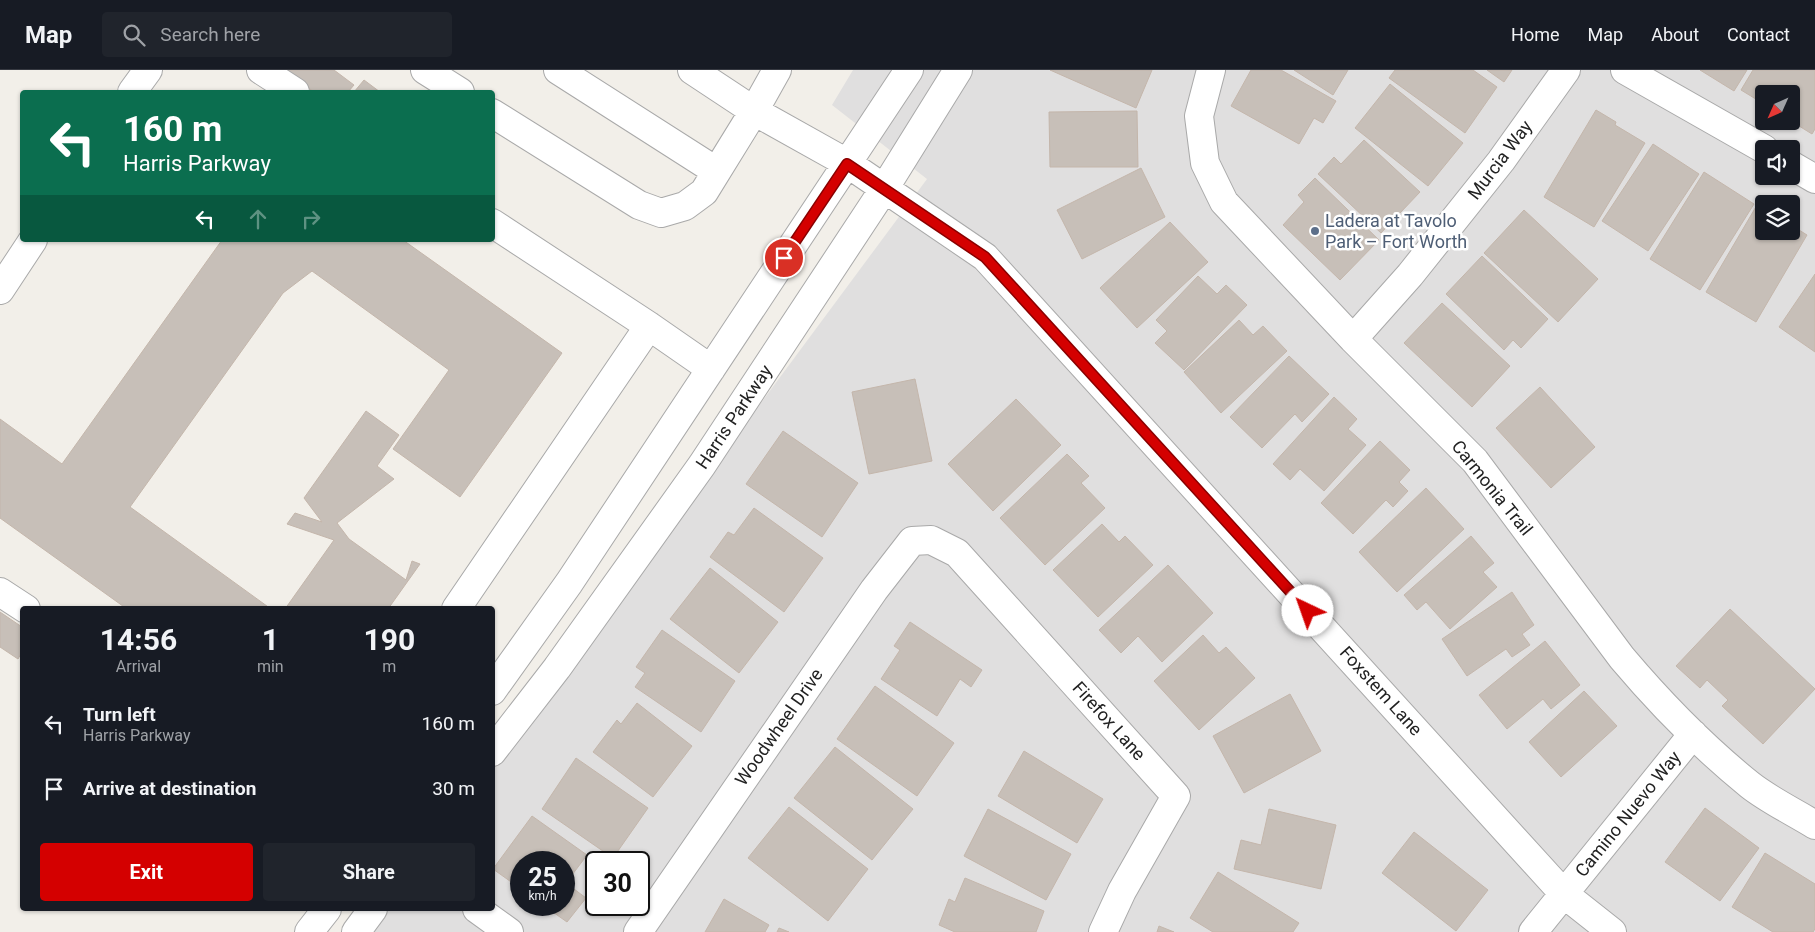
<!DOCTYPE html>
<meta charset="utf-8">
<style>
body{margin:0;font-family:Roboto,sans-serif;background:#20242c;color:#f1f3f6;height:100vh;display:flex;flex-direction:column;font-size:19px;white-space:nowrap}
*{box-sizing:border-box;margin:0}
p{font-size:16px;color:#9ea1a6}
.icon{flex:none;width:28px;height:28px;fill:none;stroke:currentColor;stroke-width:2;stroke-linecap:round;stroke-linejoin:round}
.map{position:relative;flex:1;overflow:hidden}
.sheet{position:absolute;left:20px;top:536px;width:475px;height:305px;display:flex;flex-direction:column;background:#171b24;border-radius:5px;box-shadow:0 1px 4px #0004}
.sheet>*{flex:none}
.banner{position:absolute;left:20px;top:20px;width:475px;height:152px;border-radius:5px;box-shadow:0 1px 4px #0004;background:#0b6e4f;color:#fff;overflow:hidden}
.needle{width:32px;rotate:225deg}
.fabs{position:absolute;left:1755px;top:15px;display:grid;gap:10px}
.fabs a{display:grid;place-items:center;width:45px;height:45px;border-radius:5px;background:#171b24;box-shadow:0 1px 4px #0004;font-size:25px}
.speed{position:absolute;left:510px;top:781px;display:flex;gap:10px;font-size:25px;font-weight:700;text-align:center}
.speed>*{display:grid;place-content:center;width:65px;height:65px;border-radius:50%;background:#171b24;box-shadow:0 1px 4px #0004;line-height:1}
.speed small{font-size:12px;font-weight:400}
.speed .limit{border:2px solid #111;border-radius:8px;background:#fff;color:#111}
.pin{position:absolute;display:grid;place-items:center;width:42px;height:42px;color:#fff;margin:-21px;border:2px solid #fff;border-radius:50%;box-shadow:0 1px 5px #0007}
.me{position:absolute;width:55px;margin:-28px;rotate:318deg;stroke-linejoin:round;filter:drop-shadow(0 0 4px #0008)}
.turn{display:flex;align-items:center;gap:18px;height:105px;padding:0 20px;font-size:22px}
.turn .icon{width:65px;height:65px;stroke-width:2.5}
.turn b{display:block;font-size:35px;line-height:42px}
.lanes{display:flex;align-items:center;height:48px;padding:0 20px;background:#0003;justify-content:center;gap:25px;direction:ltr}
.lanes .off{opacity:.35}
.eta{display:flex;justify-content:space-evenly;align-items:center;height:85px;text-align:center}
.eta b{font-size:30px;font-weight:700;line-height:35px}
.action{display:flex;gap:10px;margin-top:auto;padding:10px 20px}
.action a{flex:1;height:58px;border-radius:5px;background:#d40000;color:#fff;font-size:20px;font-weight:700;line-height:58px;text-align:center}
.action a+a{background:#20242c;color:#f1f3f6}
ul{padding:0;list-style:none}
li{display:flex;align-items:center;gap:15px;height:65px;padding:0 20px}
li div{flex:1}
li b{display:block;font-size:19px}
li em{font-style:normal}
header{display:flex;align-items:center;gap:30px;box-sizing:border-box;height:70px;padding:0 25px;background:#171b24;border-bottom:1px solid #363941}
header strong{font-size:24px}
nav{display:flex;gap:28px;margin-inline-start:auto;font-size:18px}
.search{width:350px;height:45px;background:#20242c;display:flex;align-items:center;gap:12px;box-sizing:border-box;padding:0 18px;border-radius:5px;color:#9ea1a6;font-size:19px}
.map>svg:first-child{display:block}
.residential{fill:#e0dfdf;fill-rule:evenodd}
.building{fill:#c7bfb8;stroke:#c4b6ab}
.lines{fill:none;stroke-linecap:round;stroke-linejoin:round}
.minor-casing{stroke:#a9a9a9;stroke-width:30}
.minor{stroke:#fff;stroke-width:28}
.route-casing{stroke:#8a0000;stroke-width:12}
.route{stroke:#d40000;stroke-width:9}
.service-dot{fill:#5c6f8a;stroke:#fff;stroke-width:2}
.labels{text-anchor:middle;stroke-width:5;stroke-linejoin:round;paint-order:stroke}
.street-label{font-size:18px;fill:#222;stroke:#fff}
.service-label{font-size:18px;fill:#4e5e75;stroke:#fff;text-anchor:start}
</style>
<header>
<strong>Map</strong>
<div class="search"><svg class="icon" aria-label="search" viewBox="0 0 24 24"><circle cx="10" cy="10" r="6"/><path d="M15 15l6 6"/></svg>Search here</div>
<nav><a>Home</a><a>Map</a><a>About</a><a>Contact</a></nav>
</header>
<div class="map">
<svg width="1815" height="862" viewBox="0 0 1815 862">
<rect width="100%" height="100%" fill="#f2efe9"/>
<path class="residential" d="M853,0H1815V862H368L385,839H492L493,694L927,109L832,35ZM1764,24H1791V51H1764ZM1764,79H1791V106H1764ZM1764,134H1791V161H1764ZM521,792H564V835H521ZM596,792H639V835H596Z"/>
<path class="building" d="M284,0H334L354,15L348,22H314Z
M1050,0H1152L1136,38Z
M1251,0H1281L1336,31L1323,53L1314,48L1299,74L1231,36Z
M1294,0H1348L1333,25Z
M1395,0H1473L1497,17L1465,63L1389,8Z
M1487,0H1512L1504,12Z
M1700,0H1747L1734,21Z
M1753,0H1815V59L1812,64L1791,51V24H1764V34L1741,20Z
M364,10L380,22H354Z
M1390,14L1463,73L1428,116L1355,58Z
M1596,40L1616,52L1615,55L1645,73L1594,157L1544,127Z
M1137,41L1138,97H1050L1049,42Z
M1364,70L1420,122L1381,163L1318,104L1334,87L1341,94Z
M1653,74L1699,104L1648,181L1602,151Z
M1141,98L1165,147L1082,189L1057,140Z
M1704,102L1754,134L1700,220L1650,189Z
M1315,108L1379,170L1340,210L1283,155L1304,132L1298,125Z
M1757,135L1764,139V161H1791V155L1807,165L1756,252L1706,222Z
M1524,140L1598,209L1558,252L1484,183Z
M1170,152L1208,192L1137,258L1100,218Z
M222,170H403L562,283L460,427L393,379L449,300L312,201L283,223L130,437L271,539H127L0,448V349L62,394Z
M1482,186L1548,249L1521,278L1513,270L1504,280L1446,224Z
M1815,204V282L1779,257Z
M1198,206L1217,224L1226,215L1247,235L1184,300L1155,273L1167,261L1156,250Z
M1442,233L1510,296L1472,337L1404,273Z
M1239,250L1253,265L1263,256L1287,281L1221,343L1184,302Z
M1289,286L1329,324L1302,352L1295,344L1262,378L1230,347Z
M915,309L932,391L869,404L852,322Z
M1540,317L1595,377L1551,418L1496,358Z
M1334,327L1357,349L1348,359L1366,375L1324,421L1300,399L1290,410L1273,394Z
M1016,329L1061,375L993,441L948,394Z
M366,341L399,365L377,396L394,409L337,453L349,469L406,510L412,491L420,494L388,539H285L334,470L287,454L295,443L322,452L304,428Z
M783,361L858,413L822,467L746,414Z
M1380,371L1410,400L1399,412L1408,421L1393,437L1386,430L1353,464L1321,433Z
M1067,384L1089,406L1081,413L1105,438L1045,495L1000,448Z
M1426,418L1464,459L1397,522L1359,482Z
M754,438L823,488L784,542L710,487L728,462L734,465Z
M1102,454L1119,472L1125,466L1153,495L1098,547L1053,500Z
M1471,466L1494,493L1483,502L1497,517L1450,559L1426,532L1417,540L1404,525Z
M1168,495L1213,543L1162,592L1138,566L1121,583L1099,560Z
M710,498L778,552L739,603L670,549Z
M1512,522L1534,555L1522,564L1530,575L1512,587L1506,579L1467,606L1442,569Z
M1730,539L1815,619L1763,674L1722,636L1728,630L1707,610L1700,618L1676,596Z
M0,542L22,557V582L18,589L0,577Z
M910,552L982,600L971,617L960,609L937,646L881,609L900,580L894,576Z
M662,560L735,611L701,662L635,617L645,603L636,597Z
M1203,565L1219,583L1226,577L1255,608L1199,660L1154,611Z
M1545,571L1580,615L1551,639L1543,629L1507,659L1479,625Z
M875,616L954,673L917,726L837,669Z
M1584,621L1617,656L1561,707L1529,672Z
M1290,624L1321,681L1244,723L1213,666Z
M637,633L692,676L653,727L593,682L617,650L621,654Z
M835,677L913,739L872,790L794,728Z
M1024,681L1103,729L1077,773L998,726Z
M576,688L648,738L613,788L542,739Z
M789,737L868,799L828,851L748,788Z
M1705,738L1759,778L1720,831L1665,792Z
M988,739L1071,784L1046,830L964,786Z
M1269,739L1336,755L1321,819L1234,799L1241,770L1261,775Z
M532,746L587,785L566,813L586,828L567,852L543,835H564V792H521V819L493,799Z
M1414,762L1488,820L1456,861L1382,803Z
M1765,783L1815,814V859L1813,862H1773L1732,837Z
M1218,802L1299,853L1293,862H1213L1190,848Z
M965,808L1044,841L1036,862H955L939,855L949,829L955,832Z
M724,829L769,855L765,862H705Z
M1159,856L1174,862H1157Z
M779,858L789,862H777Z"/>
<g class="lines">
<defs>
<path id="minor" d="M261,0L295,22
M425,0L460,22
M558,0L716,101
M777,0L754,41L847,93L985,187L1564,824L1612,862
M1211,0L1199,46L1205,93L1224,132L1353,269L1475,391L1622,588C1660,633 1703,677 1750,715C1769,730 1794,742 1815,755
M1625,0L1764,79
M132,22L148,0
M492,43L639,135L661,143L685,136L704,122L754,41L692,0
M1791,95L1815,109
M492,153L649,256L711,299
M0,220L33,170
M1353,269L1410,205L1501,91L1566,0
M0,522L26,539
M456,539L649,256
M492,621L569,513L909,0
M492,682L557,598L702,395L884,119L958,0
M477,839L509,862
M309,862L327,839
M356,862L373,839
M638,862L874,520L912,471L931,470L957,483L1176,726L1122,821L1103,862
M1533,862L1693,664"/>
</defs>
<use href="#minor" class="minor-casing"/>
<use href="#minor" class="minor"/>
</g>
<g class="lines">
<defs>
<path id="route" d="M784,188L847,94L985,187L1308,541"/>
</defs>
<use href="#route" class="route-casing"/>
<use href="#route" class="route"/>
</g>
<circle class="service-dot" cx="1315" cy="161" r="5"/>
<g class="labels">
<g class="street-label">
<text transform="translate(1500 90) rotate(-53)" y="6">Murcia Way</text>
<text transform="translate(734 347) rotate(-56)" y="6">Harris Parkway</text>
<text transform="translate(1492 418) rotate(51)" y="6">Carmonia Trail</text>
<text transform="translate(1381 621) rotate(48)" y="6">Foxstem Lane</text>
<text transform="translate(1109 651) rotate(48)" y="6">Firefox Lane</text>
<text transform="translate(779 657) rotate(-55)" y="6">Woodwheel Drive</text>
<text transform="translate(1628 744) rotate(-51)" y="6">Camino Nuevo Way</text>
</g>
<g class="service-label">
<text x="1325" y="157">Ladera at Tavolo<tspan x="1325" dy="21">Park – Fort Worth</tspan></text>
</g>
</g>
</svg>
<div class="fabs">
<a><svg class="needle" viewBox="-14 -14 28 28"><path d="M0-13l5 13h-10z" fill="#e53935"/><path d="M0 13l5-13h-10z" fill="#9ea1a6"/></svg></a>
<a><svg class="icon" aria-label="sound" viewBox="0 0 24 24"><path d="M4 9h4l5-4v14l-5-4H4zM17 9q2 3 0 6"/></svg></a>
<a><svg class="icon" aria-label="layers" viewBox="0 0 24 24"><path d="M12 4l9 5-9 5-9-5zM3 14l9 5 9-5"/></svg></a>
</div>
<div class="speed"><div>25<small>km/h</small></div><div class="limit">30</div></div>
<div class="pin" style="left:784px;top:188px;background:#d93025"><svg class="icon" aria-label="arrive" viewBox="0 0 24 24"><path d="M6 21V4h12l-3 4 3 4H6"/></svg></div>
<svg class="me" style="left:1308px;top:541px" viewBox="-20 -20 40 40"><circle r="19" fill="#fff"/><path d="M0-13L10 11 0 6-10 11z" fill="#d40000"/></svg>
<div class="banner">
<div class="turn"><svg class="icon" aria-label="left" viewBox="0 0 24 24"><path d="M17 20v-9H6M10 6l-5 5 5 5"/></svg><div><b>160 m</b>Harris Parkway</div></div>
<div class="lanes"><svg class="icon" aria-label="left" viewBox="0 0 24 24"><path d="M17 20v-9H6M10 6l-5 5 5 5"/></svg><svg class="icon off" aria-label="ahead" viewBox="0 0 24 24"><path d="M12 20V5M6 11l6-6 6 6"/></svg><svg class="icon off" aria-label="right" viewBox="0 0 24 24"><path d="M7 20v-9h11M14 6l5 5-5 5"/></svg></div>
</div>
<section class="sheet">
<div class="eta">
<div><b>14:56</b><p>Arrival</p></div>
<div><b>1</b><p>min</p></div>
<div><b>190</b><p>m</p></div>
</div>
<ul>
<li><svg class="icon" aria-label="left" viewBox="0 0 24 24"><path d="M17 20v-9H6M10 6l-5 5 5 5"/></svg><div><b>Turn left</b><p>Harris Parkway</p></div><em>160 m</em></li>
<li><svg class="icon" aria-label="arrive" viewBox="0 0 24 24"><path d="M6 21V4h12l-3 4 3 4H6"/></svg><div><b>Arrive at destination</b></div><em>30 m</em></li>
</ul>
<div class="action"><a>Exit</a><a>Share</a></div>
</section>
</div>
